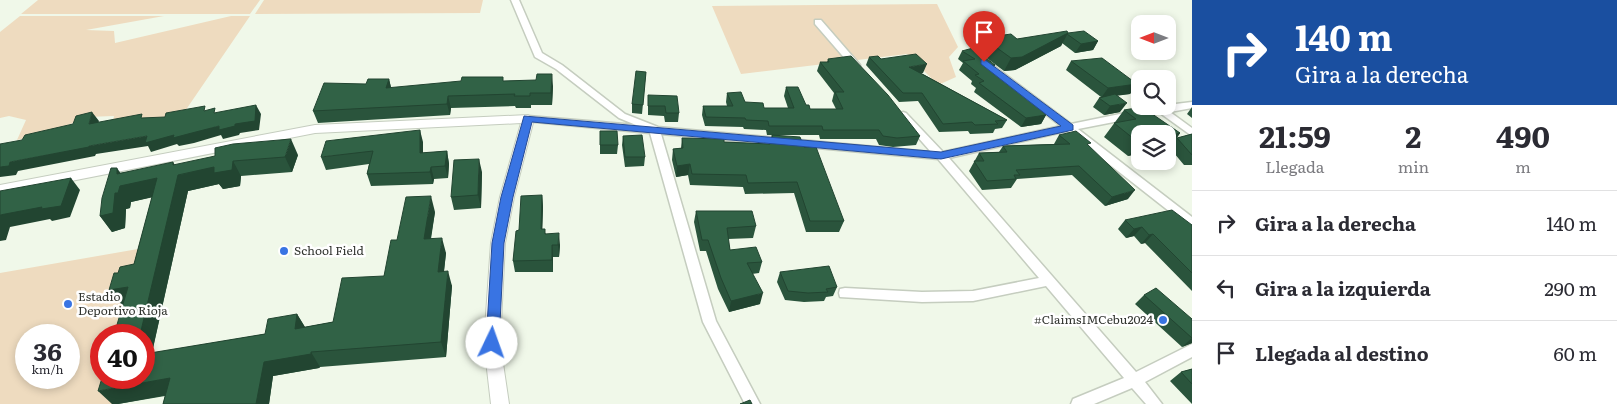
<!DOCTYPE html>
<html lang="es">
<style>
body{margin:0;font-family:Literata,serif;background:#f7f7f7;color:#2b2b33;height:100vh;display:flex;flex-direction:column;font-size:19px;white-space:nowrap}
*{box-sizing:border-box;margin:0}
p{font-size:16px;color:#7c7c81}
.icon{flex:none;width:28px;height:28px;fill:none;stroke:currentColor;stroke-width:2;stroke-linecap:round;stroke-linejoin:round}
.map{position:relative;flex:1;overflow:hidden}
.side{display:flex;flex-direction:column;background:#fff;width:425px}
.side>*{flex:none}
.banner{background:#1a4fa0;color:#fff;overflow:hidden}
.needle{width:32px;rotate:270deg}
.controls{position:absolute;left:1131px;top:15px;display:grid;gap:10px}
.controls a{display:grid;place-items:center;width:45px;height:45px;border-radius:10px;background:#fff;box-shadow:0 2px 8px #0003;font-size:25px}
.speed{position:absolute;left:15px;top:324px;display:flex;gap:10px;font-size:25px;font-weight:700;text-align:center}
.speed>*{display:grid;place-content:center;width:65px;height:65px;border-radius:50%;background:#fff;box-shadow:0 2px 8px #0003;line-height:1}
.speed small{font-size:12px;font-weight:400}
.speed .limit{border:8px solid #d22;background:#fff;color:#111}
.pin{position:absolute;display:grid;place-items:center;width:42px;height:42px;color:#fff;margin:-51px -21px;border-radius:50% 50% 50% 0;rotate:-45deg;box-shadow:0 0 5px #0007}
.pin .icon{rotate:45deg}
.me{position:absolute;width:55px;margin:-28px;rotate:3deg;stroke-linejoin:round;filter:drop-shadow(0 0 4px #0008)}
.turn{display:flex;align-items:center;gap:18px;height:105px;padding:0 20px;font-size:22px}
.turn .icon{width:65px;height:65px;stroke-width:2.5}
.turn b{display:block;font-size:35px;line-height:42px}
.eta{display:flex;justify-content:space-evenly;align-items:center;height:85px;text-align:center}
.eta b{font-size:30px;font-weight:700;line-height:35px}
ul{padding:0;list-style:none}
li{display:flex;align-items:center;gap:15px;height:65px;padding:0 20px;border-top:1px solid #e1e1e2}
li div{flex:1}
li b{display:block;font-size:19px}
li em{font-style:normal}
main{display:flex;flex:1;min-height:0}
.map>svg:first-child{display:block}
.green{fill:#eedbbf;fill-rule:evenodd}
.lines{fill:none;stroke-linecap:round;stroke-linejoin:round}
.minor-casing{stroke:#c5cdbf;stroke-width:3}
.tertiary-casing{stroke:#c5cdbf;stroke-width:2}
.minor{fill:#fff;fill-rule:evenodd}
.tertiary{fill:#fff;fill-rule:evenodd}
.wall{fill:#2a543c}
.shaded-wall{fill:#224531}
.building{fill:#316246;stroke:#224531}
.route{fill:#3974e3;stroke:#254b94}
.poi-dot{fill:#3974e3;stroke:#fff;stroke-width:2}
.labels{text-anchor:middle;stroke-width:5;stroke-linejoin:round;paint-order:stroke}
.poi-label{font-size:12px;fill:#323530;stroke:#fff;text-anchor:start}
</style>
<main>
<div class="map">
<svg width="1192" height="404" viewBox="0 0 1192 404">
<rect width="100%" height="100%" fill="#f0f8e9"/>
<path class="green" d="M38,0H260L250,14H21Z
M264,0H483L480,13L255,14Z
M937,4L958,47L949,57L956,77L938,85L907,54L741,74L712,6Z
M20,16H164L86,30L114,31L115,43L231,16H250L181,117L112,125L114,116L87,117L56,130L17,140L26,120L9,116L0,118V32Z
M150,235L131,335H101V378H120L112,404H0V273L138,249L141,237ZM26,335H69V378H26Z"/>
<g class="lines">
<defs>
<path id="minor" d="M511,0H519L542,53L562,65L625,114L658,127L931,152L900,117L898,115L903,112L906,113L943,152L1061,126L979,62L978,60L982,57L1071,124L1159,106L1192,102V108L1170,112L1192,128V136L1160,113L1078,129L1192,217V227L1188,226L1067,131L949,158L1136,372L1192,344V357L1145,382L1162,404H1146L1132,388L1094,404H1071L1073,399L1124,378L1046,286L973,301L922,302L840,297L839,293L840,289L845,288L922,292L973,291L1039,278L938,159L661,134L716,321L760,404H745L703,322L650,133L525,121L523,119L528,116L636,125L619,118L556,69L535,57Z
M815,20H821L860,65V69H854L815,24Z
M1122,77L1140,89V97L1119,82V78Z"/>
<path id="tertiary" d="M528,115L534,119L514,197L505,243L500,343L509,404H491L484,343L491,243L500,197L521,123L315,133L0,195V185L315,125Z"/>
</defs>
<use href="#minor" class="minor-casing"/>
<use href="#tertiary" class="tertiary-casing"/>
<use href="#minor" class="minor"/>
<use href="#tertiary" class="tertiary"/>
</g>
<path class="wall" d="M1068,33L1098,41L1093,50L1075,53L1062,43L1061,46L1015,70L1004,71L980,53L986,40H989L990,37L1017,39Z
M962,51L995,65L992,70L1025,96L1046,115L1041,124L1021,127L974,92L976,88L971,84L972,81L959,70L963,63L958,59Z
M869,57L881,59L923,73H921L1007,120L1002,128L995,129L993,133L970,134L968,131L939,132L918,101L899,102L866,65Z
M828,59L920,136L916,145L893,147L879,145L876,139H820L819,135H778L804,147L844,221L839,232H806L794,193L745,194L743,187L690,185L688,175L676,177L672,160L673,149L681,148L682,138L724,142L769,144L772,135H767L766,130L744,129L743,127L705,126L702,115L703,106H727L726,102L727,93L745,102L764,108H788L784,96L786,87L810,109H836L832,101L834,93L817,71L820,62H827Z
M1071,61L1137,84L1130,94L1117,95L1120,112L1104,115L1093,107L1099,98L1101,97L1066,70Z
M646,72L642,114L632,113V104Z
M389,79L391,88L504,81L553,86L552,105H531V108H516L515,106L451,108L450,115L318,123L313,111L366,84Z
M648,95L679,113L678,122H665L664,116L648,115Z
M1192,107V118L1187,114Z
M1124,110L1180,133L1177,138L1192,134V165H1184L1169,147L1140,134V153L1128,156L1104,137Z
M600,131L618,145L617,154H600Z
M1059,135L1089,146L1128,199L1105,206L1072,175L1017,179L1011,188L982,190L969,171L979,153L999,152L1003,146L1054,144Z
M623,136L645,157L644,166L625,167L622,145Z
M423,142V153L447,151L449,164L448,178L434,179L433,184L371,186L367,174L369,164L326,170L321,157Z
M298,155L292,172L241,176L240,186L223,189L219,184L188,191L152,353L265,334L297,314L305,327L333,322L384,276L397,240L435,212L431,239L446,253L444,272L452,286L446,357L320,367L319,368L273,376L269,404H163L165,396L118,404H112L122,305L109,290L118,273L134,264L152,197L131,202L130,208L126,209L125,228L112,232L100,216L120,173L175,165Z
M482,172L481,208L454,210L451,197Z
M542,195L543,207L542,229L546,234L560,245L559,257H553V272H515L513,261L519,230Z
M696,211L756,226L753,238L728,239L730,250L762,262L759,273L752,274L760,304L729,312L718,289L706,251H700L694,222Z
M1125,220L1192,225V291L1145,243L1141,244L1134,236L1126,238L1118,229Z
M780,272L837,287L833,296L826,297L824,301L804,302L785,300L777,282Z
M1144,295L1192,319V343L1182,347L1135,304Z
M1192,369V404L1170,381L1181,372Z"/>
<path class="shaded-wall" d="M1068,33L1061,46L1015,70L1004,71L1011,58Z
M1098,41L1093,50L1075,53L1081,44Z
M927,64L923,73L905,75L909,67Z
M995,65L990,73L987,66Z
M552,74L553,86L552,105L551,93Z
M389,79L392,91L386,88Z
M1137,84L1130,94L1101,98L1108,88Z
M448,96L451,108L450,115L447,104Z
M1127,103L1120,112L1104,115L1110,106Z
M256,105L261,114L259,130L240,133L239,135L223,139L221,135L194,143L179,146L177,144L151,152L148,146L96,154L95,156L18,171L16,175L0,177V167L10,162L89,146L147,136L174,135L219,126L235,124Z
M92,112L99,121L95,133L89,124Z
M1046,115L1041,124L1021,127L1026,118Z
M420,130L423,142V165L420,153Z
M1180,133L1169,147H1168V136Z
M291,139L298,155L292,172L285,157Z
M1140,142V153L1128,156L1139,143Z
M447,151L449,164L448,178L445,166Z
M479,159L482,172L481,208L478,195Z
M233,161L241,176L240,186L223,189L219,184L188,191L148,370L144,365V335H140L173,162L181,175Z
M690,164L688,175L676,177L677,166Z
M431,167L434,179L433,184L430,172Z
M117,168L128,184L157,178L167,194L131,202L130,208L126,209L125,228L112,232L100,216L115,193Z
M71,178L80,190L70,217L52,221L50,219L10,227L6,240L0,241V215Z
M1135,190L1128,199L1105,206L1112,197Z
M542,195L543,207L542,241L541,229Z
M431,196L435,212L428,254L424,239Z
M1142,227L1134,236L1126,238L1134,229Z
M559,233L560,245L559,257L558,245Z
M1153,234L1145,243L1141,244L1149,235Z
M442,238L446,253L442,287L438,272Z
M552,245L553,257V272L552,260Z
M448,271L452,286L446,357L441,342Z
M128,287L122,305L109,290Z
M763,293L760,304L729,312L731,301Z
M297,314L306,329H295Z
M1192,338V343L1182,347Z
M311,352L320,367L319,368L273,376L269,404H256L264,362Z
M170,378L183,392L118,404H112L98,391Z"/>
<path class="building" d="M1067,31L1068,33L1022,57L1011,58L986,40L992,39L990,37L1011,34L1017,39Z
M1084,31L1098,41L1081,44L1067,34L1068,33Z
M973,48L995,65L987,66L1027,94H1024L1046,115L1026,118L979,83L984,81L975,75L979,74L963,61L975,59L962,51Z
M916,54L927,64L909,67L1007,120L995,121L998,124L975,125L972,122L943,124L922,93H903L869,57L878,56L881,59Z
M851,56L888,95L920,136L897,138L883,136L879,130H823L822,126H769L768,121L746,120L745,118L706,117L703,106H733L727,93L741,92L745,102L763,103L764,108H794L786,87H798L806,105H809L810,109H843L835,92H844L820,62H829L828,59Z
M1102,58L1137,84L1108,88L1071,61Z
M636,71L646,72L643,105L632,104Z
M537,74H552L551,93H530V96H514L515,94L448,96L447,104L313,111L324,83L366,84L368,79H389L386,88L461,81L462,77H503V81L536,80Z
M1115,94L1127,103L1110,106L1099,98Z
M648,95L677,96L679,113H666L665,106H648Z
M256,105L255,121L235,124V126L219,130V126L188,134L173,138L174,135L145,143L147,136L89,146V147L10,162L9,166L0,167V144L22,140L25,135L73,124L76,116L92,112L89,124L142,114L141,118L165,117L166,113L205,106L204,111L215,108L214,113Z
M1142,107L1180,133L1168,136V134H1140V142L1139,143L1114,123L1136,119L1124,110Z
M420,130V153L447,151L445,166L431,167L430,172L367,174L373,151L321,157L326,141Z
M600,131H617L618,145H600Z
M1076,131L1091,143L1087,144L1135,190L1112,197L1079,166L1016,170L1020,175H1014L1016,179L987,181L974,161H984L979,153L1007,152L1003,146L1070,144L1059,135Z
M1192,134V155L1177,138Z
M642,135L645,157H625L623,136Z
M772,135L800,137L804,147H816L844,221H810L797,182L748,183L746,175L692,174L690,164L677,166L673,149L683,148L682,138L724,139V142L770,144V140L773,141Z
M291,139L285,157L233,161L232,170L214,173V167L178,175L140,335H114L128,287L109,290L114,273H118L120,267L134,264L157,178L120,186L118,193H115L113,213L100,216L102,198L111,168H117V174L173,162V165L215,156V148L233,144Z
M479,159L478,195L451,197L454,160Z
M71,178L61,206L41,209L42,207L0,215V191Z
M542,195L541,229H545V234L559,233L558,245H552V260L513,261L516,231L519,230L521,196Z
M431,196L424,239L442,238L438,272L448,271L441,342L311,352V354L264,362L256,404H163L170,378L98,391L102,378H144V354L265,334L268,319L297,314L295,329L333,322L342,278L384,276L391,240H397L406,197Z
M1172,210L1192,225V273L1153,234L1149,235L1142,227L1134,229L1125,220Z
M696,211H752L756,226L727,228L730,250L756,247L762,262L747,263L763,293L731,301L721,278L708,240H702Z
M829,266L837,287L826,289L828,292L808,293L788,291L780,272Z
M1156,288L1192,319V338L1144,295Z
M1192,369V384L1181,372Z
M750,400L752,404H740Z"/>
<path class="route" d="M984,59L1073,125V130L941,159L532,122L513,197L504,243L499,343L497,347L492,349L488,347L486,343L492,243L501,197L524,116L941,152L1061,126L981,64V60Z"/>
<g class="poi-dot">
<circle cx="284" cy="251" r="5"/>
<circle cx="68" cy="304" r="5"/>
<circle cx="1163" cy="320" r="5"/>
</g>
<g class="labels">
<g class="poi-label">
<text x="294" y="255">School Field</text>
<text x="78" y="301">Estadio<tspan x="78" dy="14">Deportivo Rioja</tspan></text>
<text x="1153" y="324" text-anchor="end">#ClaimsIMCebu2024</text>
</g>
</g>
</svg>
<div class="controls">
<a><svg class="needle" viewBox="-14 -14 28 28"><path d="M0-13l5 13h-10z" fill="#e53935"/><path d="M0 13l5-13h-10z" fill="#7c7c81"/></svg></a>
<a><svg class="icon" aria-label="search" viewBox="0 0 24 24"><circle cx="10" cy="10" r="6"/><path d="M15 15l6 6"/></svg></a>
<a><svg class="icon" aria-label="layers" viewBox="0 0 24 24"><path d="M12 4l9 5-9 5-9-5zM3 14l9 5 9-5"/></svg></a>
</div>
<div class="speed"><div>36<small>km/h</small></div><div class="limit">40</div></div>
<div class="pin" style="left:984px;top:62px;background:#d93025"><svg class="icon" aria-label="arrive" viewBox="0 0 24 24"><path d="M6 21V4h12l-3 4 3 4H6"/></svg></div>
<svg class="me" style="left:492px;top:343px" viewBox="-20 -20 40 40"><circle r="19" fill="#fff"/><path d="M0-13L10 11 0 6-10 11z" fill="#3974e3"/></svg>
</div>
<section class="side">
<div class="banner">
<div class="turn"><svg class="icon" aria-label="right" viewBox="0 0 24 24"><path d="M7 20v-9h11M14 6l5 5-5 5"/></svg><div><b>140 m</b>Gira a la derecha</div></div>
</div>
<div class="eta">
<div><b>21:59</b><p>Llegada</p></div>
<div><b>2</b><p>min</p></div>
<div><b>490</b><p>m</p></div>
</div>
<ul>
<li><svg class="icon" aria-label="right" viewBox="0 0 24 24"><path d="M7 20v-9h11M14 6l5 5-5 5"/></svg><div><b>Gira a la derecha</b></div><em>140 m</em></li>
<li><svg class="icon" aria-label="left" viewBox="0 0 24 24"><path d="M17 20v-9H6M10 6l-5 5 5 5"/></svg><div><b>Gira a la izquierda</b></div><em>290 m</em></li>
<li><svg class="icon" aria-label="arrive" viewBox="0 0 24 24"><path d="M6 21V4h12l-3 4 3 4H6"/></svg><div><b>Llegada al destino</b></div><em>60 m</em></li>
</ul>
</section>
</main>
